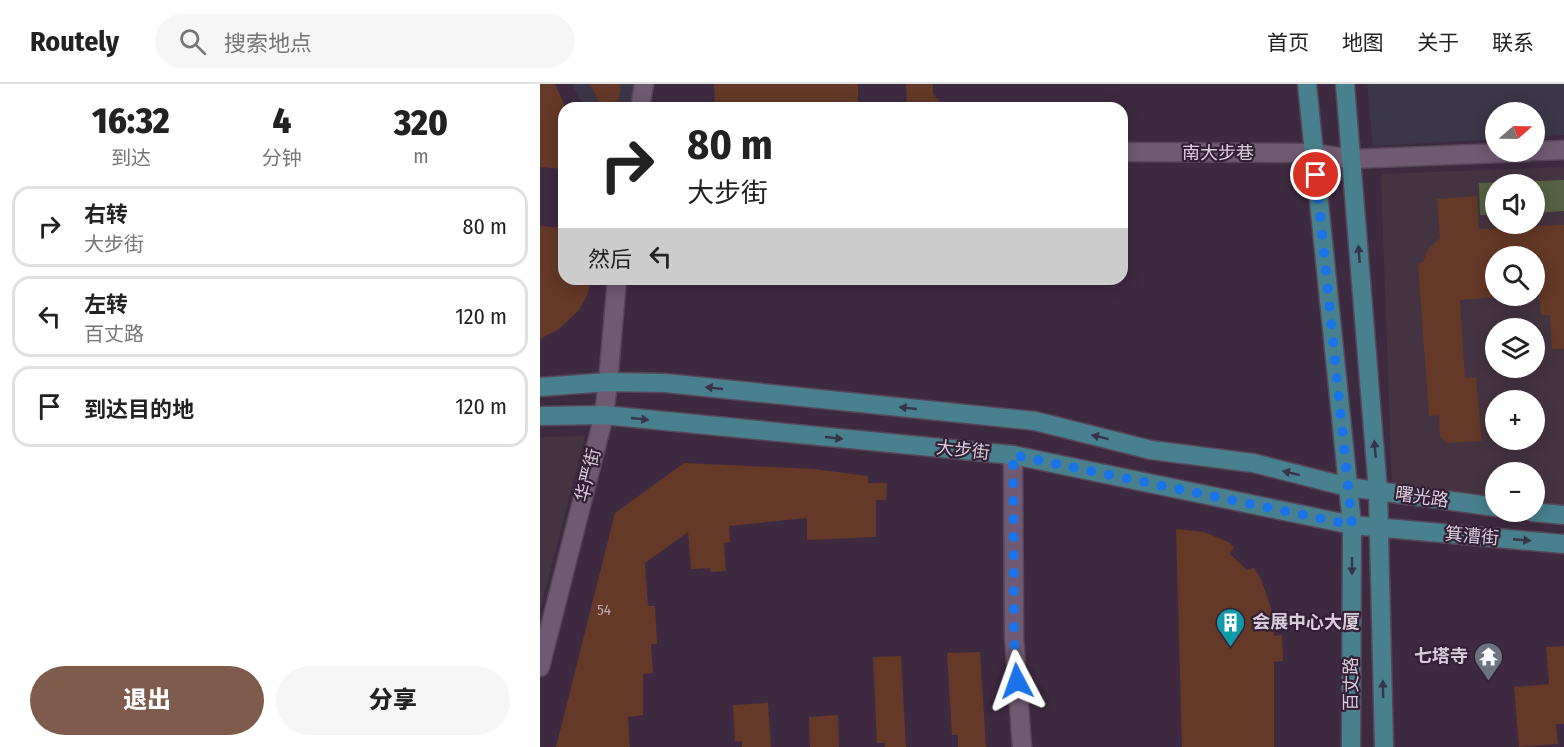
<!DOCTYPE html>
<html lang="zh">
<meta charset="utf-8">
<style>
body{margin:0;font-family:"Fira Sans Condensed","Noto Sans SC",sans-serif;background:#f6f6f6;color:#222;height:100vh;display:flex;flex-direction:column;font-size:22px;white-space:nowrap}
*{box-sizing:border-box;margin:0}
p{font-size:20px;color:#767676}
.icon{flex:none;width:33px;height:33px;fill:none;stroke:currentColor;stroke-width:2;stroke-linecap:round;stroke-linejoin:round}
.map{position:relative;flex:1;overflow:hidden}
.panel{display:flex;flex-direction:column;background:#fff;width:540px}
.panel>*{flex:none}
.guide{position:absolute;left:18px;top:18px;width:570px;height:183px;border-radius:18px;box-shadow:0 3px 15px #0003;background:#fff;color:#222;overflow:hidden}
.needle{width:39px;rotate:70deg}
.fabs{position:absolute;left:945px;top:18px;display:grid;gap:12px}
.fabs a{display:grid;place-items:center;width:60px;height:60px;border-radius:50%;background:#fff;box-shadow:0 3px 15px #0003;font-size:30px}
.pin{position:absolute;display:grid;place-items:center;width:51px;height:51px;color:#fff;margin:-26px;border:3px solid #fff;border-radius:50%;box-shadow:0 2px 6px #0007}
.me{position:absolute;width:66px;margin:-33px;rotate:356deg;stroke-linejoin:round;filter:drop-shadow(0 0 4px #0008)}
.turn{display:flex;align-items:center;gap:21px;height:126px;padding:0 30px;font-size:27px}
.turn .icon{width:78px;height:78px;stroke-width:2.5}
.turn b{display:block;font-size:42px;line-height:51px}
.then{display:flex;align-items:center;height:57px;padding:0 30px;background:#0003;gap:12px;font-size:22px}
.eta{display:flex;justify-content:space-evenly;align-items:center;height:102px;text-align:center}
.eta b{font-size:36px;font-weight:800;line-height:42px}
.cta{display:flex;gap:12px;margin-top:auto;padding:12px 30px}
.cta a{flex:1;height:69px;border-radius:36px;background:#7f5b4b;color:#fff;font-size:24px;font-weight:800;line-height:69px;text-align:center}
.cta a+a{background:#f6f6f6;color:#222}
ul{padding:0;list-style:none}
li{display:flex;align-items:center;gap:18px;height:81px;margin:0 12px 9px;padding:0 18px;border:3px solid #e0e0e0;border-radius:18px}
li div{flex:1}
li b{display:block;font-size:22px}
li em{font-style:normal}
header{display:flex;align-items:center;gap:36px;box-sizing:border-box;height:84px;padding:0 30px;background:#fff;border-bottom:2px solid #e0e0e0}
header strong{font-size:28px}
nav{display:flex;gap:33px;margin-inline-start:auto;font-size:21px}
.search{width:420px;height:54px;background:#f6f6f6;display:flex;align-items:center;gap:15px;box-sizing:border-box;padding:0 21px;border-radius:33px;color:#767676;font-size:22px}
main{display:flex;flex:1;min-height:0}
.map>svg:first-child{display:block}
.commercial{fill:#3b3748}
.education{fill:#443441;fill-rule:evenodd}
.green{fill:#556243}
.building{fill:#643927}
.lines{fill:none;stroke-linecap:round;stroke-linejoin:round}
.minor-casing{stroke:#574659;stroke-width:21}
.major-casing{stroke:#574659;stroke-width:21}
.minor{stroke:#705a73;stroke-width:18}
.major{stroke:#49808e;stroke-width:18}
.oneway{fill:#373348}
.route{stroke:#1a73e8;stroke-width:10;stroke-dasharray:0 18}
.labels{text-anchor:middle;stroke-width:4.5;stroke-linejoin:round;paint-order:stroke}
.number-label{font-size:15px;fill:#bca8ae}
.street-label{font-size:18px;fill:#d9cddb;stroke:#332036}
.poi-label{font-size:18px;font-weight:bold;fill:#d9cddb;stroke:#332036;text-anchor:start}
</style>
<header>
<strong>Routely</strong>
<div class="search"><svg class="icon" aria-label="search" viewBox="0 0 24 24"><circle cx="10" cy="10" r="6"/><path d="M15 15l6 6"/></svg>搜索地点</div>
<nav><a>首页</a><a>地图</a><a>关于</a><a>联系</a></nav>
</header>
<main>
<section class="panel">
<div class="eta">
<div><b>16:32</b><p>到达</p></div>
<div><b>4</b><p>分钟</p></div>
<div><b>320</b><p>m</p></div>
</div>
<ul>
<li><svg class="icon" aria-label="right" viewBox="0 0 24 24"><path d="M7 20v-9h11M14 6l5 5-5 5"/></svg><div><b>右转</b><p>大步街</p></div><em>80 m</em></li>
<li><svg class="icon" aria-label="left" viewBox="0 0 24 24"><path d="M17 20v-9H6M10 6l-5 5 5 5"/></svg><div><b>左转</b><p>百丈路</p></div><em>120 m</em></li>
<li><svg class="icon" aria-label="arrive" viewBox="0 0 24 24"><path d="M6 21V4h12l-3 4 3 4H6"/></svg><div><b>到达目的地</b></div><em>120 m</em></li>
</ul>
<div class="cta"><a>退出</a><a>分享</a></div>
</section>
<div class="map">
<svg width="1024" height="663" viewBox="0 0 1024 663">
<rect width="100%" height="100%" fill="#3e2a40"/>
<path class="commercial" d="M32,0H96L92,24H45Z
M827,0H1024V51L995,53L994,28H956L955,55L833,62Z"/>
<path class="education" d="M1024,83V421L995,418L994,388H956L955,413L852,401L841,90ZM956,100H994V140H956ZM956,172H994V212H956ZM956,244H994V284H956ZM956,316H994V356H956Z
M45,352L0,526V353Z"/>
<path class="green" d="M1024,96V127L995,129L994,100H956L955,131H940L939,99Z"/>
<path class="building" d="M0,0H15L24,20L22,85L0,83Z
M50,0H81L77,24H62Z
M174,0H318V24H175Z
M366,0H393V10L405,24H367Z
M937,112L939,145L1024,141V265H1012L1010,231H1001L999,210H994V172H956V213L920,216L925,294L936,293L942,357L906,359L900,352L899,331L889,332L878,180L883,178L888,165L900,154L897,115Z
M0,142L24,144V195H51L48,209L39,226L19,245L0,255Z
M144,379L274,385L328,392V399H347L346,416H336V453L267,456V434L189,442L190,458L184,459L186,487L171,488L170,484L151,485L148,448L105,479L108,522H115L117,560H111L113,589L103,590V631L88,633L90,663H16L75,429Z
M636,445L664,448L688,458L694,463L690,470L707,486L714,484L721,495L731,524L734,552L742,551L743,577L734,578V663H642Z
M1024,562V640H1016L1018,660L979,663L974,603L1009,600L1006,563Z
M440,568L446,663H418V651H412L407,569Z
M361,572L366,663H345V659H337L333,573Z
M228,619L231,663H202V657L195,658L193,621Z
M298,631L299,663H270L269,633Z"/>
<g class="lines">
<defs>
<path id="minor" d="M100,24L104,0
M994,67L1024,66
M582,68L773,69L811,75L988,68
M473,371L474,553L482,663
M0,583L64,331L68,298L77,195"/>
<path id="major" d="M767,0L812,441L811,663
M805,0L838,407L844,663
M0,303L68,298L125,299L495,337L611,366L713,379L808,403L956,423
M0,332L64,331L473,371L812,441L1024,460
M992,428L1024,431"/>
</defs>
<use href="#minor" class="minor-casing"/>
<use href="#major" class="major-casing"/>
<use href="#minor" class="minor"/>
<use href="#major" class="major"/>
</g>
<defs><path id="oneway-solid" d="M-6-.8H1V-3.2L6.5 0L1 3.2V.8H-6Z" transform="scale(1.5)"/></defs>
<g class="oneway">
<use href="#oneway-solid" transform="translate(819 170) rotate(-95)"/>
<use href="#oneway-solid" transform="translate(174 304) rotate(-174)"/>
<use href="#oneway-solid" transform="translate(368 324) rotate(-174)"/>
<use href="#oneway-solid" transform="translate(100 335) rotate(6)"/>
<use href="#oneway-solid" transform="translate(560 353) rotate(-166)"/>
<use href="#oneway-solid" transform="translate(294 354) rotate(6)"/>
<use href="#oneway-solid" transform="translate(835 365) rotate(-95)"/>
<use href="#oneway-solid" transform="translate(751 389) rotate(-166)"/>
<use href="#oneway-solid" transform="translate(982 456) rotate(5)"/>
<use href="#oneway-solid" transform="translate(812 482) rotate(90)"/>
<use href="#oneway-solid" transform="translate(843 605) rotate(-91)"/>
</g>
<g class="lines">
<path class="route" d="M477,597L474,553L473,371L812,441L776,91"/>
</g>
<defs>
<symbol id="building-pin" viewBox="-11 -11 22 30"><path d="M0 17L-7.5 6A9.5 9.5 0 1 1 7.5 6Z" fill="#0f9aa8" stroke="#332036"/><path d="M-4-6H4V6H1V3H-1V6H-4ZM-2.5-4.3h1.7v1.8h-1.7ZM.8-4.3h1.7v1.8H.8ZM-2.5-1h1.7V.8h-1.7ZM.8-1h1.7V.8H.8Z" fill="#fff"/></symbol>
<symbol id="temple-pin" viewBox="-11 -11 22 30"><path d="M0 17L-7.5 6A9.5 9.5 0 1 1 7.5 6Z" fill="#6b7280" stroke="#332036"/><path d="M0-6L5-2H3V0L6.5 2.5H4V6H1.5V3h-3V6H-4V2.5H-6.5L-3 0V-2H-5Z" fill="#fff"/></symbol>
</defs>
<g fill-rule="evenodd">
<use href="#building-pin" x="674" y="522" width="33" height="45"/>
<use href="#temple-pin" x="932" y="556" width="33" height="45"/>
</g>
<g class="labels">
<g class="number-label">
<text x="64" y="531">54</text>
</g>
<g class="street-label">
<text x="678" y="75">南大步巷</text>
<text transform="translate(423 366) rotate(6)" y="6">大步街</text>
<text transform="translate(48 391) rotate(-76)" y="6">华严街</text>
<text transform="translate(882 413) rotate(8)" y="6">曙光路</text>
<text transform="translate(932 452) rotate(5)" y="6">箕漕街</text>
<text transform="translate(811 600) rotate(-90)" y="6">百丈路</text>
</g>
<g class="poi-label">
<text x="712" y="544">会展中心大厦</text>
<text x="928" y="578" text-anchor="end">七塔寺</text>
</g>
</g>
</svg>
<div class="fabs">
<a><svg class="needle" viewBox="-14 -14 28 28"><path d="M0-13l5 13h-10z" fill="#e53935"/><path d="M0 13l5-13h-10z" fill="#767676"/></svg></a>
<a><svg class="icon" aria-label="sound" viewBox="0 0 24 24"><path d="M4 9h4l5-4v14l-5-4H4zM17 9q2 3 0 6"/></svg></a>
<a><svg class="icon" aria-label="search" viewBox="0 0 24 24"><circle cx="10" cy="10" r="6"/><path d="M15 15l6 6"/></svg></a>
<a><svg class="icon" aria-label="layers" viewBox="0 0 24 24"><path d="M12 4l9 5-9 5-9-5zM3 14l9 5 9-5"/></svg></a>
<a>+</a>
<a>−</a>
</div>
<div class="pin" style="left:776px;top:91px;background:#d93025"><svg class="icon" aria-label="arrive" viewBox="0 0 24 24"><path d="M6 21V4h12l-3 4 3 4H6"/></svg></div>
<svg class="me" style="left:477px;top:597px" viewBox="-20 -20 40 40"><path d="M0-17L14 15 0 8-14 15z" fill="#1a73e8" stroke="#fff" stroke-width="4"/></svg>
<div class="guide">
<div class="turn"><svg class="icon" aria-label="right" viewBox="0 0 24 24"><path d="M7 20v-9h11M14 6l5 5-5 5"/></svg><div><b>80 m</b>大步街</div></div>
<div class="then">然后<svg class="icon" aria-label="left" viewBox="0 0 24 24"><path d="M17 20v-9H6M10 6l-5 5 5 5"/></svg></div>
</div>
</div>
</main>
